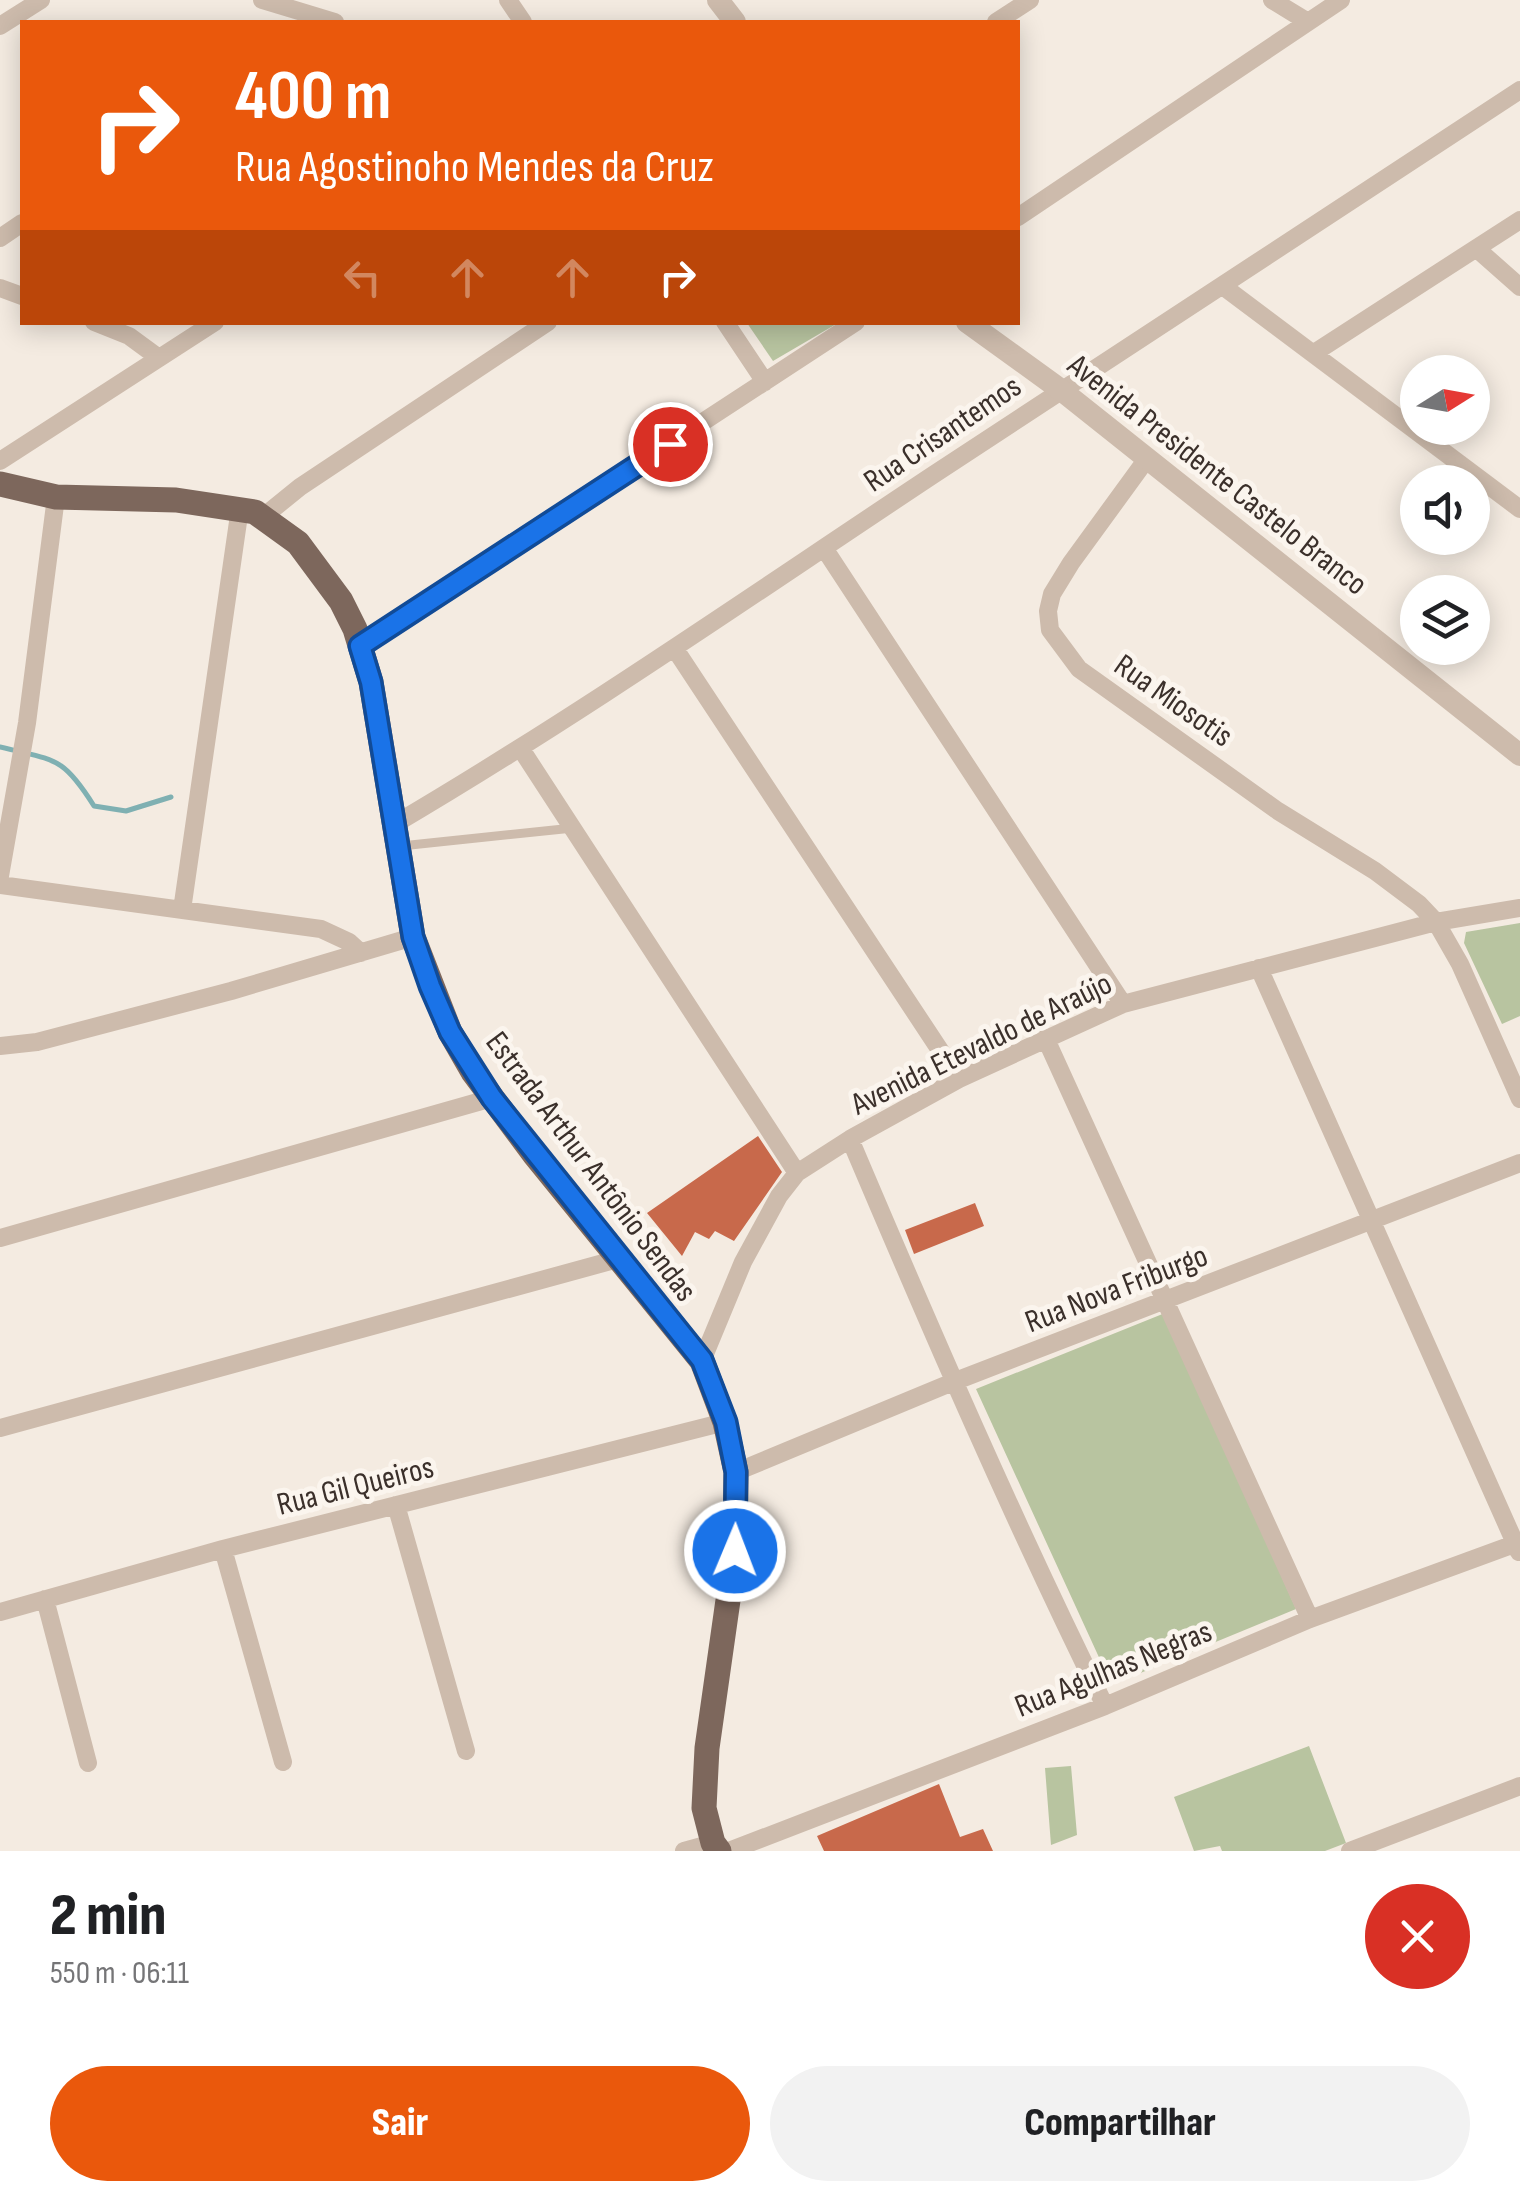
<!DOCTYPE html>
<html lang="pt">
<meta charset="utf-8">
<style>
body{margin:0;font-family:"Sofia Sans Condensed",sans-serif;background:#f2f2f2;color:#202124;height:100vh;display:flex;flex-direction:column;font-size:38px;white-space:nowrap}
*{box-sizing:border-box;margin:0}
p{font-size:32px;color:#757577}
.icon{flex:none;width:55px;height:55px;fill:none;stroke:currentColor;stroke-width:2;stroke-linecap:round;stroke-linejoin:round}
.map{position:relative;height:1851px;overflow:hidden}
.panel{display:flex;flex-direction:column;background:#fff;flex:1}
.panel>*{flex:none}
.guide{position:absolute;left:20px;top:20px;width:1000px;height:305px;border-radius:0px;box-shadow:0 5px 25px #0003;background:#ea580c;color:#fff;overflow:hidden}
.needle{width:65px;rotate:79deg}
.controls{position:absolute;left:1400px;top:355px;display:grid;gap:20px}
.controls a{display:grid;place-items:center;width:90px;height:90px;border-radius:50%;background:#fff;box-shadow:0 5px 25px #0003;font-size:50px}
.pin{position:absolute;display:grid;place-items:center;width:85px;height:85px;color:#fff;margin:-42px;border:5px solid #fff;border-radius:50%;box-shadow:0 2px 10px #0007}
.me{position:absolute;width:110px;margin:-55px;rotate:1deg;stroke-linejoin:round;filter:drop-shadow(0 0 8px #0008)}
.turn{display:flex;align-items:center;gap:35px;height:210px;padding:0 50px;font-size:45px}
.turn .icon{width:130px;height:130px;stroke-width:2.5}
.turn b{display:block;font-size:70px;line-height:85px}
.lanes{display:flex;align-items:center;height:95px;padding:0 50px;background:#0003;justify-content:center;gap:50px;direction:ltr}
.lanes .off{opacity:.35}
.round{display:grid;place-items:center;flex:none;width:105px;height:105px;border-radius:52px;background:#f2f2f2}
.head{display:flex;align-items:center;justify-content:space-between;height:170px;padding:0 50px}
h1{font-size:60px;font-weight:800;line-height:75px}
.cta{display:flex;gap:20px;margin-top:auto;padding:20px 50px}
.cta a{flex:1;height:115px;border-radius:60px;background:#ea580c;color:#fff;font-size:40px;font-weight:800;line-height:115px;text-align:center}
.cta a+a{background:#f2f2f2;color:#202124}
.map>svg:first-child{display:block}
.green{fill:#b8c4a0}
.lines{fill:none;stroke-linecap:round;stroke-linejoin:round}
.stream{stroke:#7fb0b2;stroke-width:5}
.building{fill:#c8694b}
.service{stroke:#cdbbac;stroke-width:9}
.minor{stroke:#cdbbac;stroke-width:18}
.tertiary{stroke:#cdbbac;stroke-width:22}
.primary{stroke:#7d675c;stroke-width:25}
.route-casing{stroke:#114b97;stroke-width:25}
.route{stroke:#1a73e8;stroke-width:18}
.labels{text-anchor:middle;stroke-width:10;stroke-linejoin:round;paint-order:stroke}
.street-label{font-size:32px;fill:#3b302b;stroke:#fbf5ee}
</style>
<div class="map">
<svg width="1520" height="1851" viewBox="0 0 1520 1851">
<rect width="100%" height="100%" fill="#f4ebe1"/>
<path class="green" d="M747,323H838L773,361Z
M1520,923V1016L1502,1024L1464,943L1466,932Z
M1165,1313L1296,1609L1121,1681L1108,1677L976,1389Z
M1309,1746L1346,1843L1325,1851H1222L1220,1846L1194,1851L1174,1797Z
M1071,1766L1077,1835L1051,1845L1045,1768Z"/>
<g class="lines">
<path class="stream" d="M0,747C55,761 62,755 94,806L126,811L171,797"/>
</g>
<path class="building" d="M758,1136L782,1172L734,1241L715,1231L709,1239L695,1232L682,1256L647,1213Z
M975,1203L984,1226L914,1254L905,1230Z
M939,1784L960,1837L983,1829L993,1851H824L817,1836Z"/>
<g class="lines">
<path class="service" d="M401,846L573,828"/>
<path class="minor" d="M262,0L335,22
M508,0L523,22
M1272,0L1308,22
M996,22L1030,0
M0,26L41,0
M1018,217L1341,0
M0,238L22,223
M1477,249L1520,287
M1224,287L1520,509
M0,288L22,296
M94,322L129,336L159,358
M725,322L765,382
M1314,353L1520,220
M1146,460L1071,563L1052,594L1048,611L1050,630L1079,669L1278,811L1375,871L1419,904L1436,922L1460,964L1520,1099
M0,461L215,322
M263,517L300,487L548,322
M824,548L1123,1004
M360,646L856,322
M675,649L959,1079
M521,749L797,1173
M395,824C580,715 755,593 933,475C1128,346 1325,220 1520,90
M0,876L27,723L56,497
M0,885L321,929L349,942L361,953
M182,910L240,508
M1259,968L1519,1552
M1045,1037L1310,1619
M0,1046L37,1042L231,991L413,937
M850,1139C931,1330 1013,1520 1105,1706
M0,1238L492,1098
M702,1361L743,1262L779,1196L797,1173L850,1139L959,1079L1123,1004L1436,922L1520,908
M0,1428L618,1259
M736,1472L953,1382L1520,1163
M396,1505L466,1751
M223,1549L283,1762
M45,1599L88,1763
M0,1612L223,1549L725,1422
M684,1851L713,1843
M729,1851L1105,1706L1310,1619L1520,1542
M1350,1851L1520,1786"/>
<path class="tertiary" d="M718,0L735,22
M967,322L1061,390L1520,755"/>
<path class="primary" d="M0,484L56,497L176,500L255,512L298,543L341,601L355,629L371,682L413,937L450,1032L473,1072L534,1154L702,1361L725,1422L736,1472L735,1551L707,1748L704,1808L713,1843L719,1851"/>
</g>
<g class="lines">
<defs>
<path id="route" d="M670,444L360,646L371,682L413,937L430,986L450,1032L492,1098L702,1360L726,1422L736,1472L735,1551"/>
</defs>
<use href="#route" class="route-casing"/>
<use href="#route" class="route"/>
</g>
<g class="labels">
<g class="street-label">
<text transform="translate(942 433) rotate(-34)" y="11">Rua Crisantemos</text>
<text transform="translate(1218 474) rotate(38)" y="11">Avenida Presidente Castelo Branco</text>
<text transform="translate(1174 700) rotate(35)" y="11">Rua Miosotis</text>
<text transform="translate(981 1043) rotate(-26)" y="11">Avenida Etevaldo de Araújo</text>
<text transform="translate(592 1166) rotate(53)" y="11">Estrada Arthur Antônio Sendas</text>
<text transform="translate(1116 1288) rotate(-21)" y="11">Rua Nova Friburgo</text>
<text transform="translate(355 1485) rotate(-14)" y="11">Rua Gil Queiros</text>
<text transform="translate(1113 1668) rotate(-22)" y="11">Rua Agulhas Negras</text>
</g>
</g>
</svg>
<div class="controls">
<a><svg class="needle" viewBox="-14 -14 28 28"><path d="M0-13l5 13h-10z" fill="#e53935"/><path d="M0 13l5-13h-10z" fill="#757577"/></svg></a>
<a><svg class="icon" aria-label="sound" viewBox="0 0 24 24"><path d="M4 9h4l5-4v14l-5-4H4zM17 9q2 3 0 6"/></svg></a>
<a><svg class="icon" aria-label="layers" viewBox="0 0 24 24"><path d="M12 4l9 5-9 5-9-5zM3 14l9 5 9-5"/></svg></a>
</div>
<div class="pin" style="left:670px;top:444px;background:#d93025"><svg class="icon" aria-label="arrive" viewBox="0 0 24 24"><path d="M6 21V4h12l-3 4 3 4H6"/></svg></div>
<svg class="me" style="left:735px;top:1551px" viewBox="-20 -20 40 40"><circle r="17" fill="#1a73e8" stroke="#fff" stroke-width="3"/><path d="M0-11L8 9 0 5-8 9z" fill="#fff"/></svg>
<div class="guide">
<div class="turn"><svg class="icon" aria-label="right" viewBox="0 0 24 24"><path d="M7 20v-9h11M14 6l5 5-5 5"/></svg><div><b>400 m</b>Rua Agostinoho Mendes da Cruz</div></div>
<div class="lanes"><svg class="icon off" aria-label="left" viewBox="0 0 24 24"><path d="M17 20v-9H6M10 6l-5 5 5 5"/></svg><svg class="icon off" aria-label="ahead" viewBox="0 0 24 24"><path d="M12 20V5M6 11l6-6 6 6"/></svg><svg class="icon off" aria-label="ahead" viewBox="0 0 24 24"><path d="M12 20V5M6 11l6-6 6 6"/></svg><svg class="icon" aria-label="right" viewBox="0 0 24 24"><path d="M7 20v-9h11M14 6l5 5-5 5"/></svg></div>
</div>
</div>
<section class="panel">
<div class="head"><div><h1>2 min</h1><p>550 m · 06:11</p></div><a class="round" style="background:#d93025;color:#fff"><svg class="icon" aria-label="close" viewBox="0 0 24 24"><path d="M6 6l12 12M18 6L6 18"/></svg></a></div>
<div class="cta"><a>Sair</a><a>Compartilhar</a></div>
</section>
